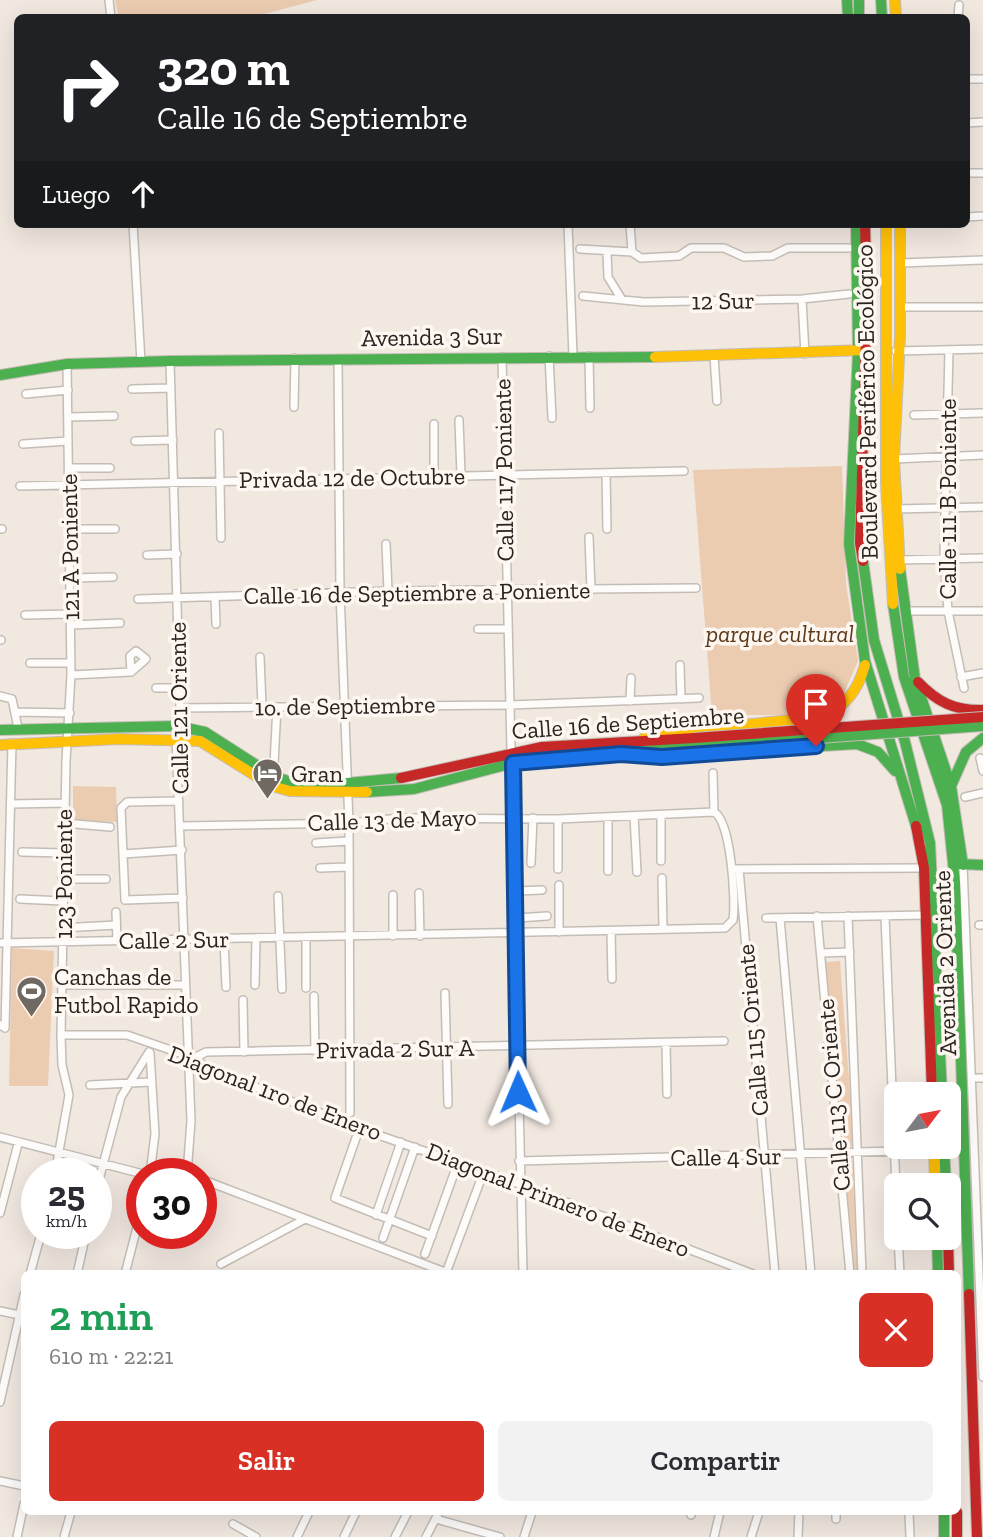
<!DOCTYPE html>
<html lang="es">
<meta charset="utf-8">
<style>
body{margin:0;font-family:"Zilla Slab",serif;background:#f2f2f3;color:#2b2b33;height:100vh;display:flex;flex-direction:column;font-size:26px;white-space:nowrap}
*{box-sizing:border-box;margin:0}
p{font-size:23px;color:#7c7c81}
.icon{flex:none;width:38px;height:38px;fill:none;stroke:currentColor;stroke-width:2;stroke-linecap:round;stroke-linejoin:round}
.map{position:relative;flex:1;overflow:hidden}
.side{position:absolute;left:21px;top:1270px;width:940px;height:245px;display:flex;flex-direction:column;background:#fff;border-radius:10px;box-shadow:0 7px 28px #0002}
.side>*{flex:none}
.top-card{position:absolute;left:14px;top:14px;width:956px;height:214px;border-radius:10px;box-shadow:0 7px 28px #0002;background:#202124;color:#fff;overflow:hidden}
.needle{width:46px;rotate:58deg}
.fabs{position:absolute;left:884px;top:1082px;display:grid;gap:14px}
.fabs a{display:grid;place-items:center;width:77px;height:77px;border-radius:10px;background:#fff;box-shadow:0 7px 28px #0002;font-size:35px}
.speed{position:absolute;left:21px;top:1158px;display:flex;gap:14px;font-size:35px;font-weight:700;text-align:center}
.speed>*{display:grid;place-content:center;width:91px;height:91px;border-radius:50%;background:#fff;box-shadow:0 7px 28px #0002;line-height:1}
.speed small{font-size:18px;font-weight:400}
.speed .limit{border:10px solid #d22;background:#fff;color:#111}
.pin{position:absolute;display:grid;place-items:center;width:60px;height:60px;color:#fff;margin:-72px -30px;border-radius:50% 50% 50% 0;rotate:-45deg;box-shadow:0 0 7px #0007}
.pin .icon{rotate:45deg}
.me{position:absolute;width:77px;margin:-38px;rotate:359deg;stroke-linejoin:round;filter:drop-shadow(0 0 5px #0008)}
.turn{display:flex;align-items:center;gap:24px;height:147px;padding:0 28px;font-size:32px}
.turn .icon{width:91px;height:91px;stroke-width:2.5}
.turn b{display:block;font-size:49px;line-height:60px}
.then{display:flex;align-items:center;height:66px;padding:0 28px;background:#0003;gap:14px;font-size:26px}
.round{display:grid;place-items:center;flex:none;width:74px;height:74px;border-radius:10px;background:#f2f2f3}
.head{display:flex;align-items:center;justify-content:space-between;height:119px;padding:0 28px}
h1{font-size:42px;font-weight:600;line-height:52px;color:#1e9e55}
.cta{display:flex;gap:14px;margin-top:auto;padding:14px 28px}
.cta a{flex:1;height:80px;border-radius:10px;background:#d93025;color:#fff;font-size:28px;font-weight:600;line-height:80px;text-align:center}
.cta a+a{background:#f2f2f3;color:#2b2b33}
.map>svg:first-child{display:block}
.green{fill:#ecccb1}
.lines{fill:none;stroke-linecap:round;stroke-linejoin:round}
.street-casing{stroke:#c4bdb6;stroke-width:10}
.fast-casing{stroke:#c4bdb6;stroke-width:12}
.slow-casing{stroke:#c4bdb6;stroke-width:12}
.jam-casing{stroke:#c4bdb6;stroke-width:12}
.street{stroke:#fdfcfa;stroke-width:7}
.fast{stroke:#4caf50;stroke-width:10}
.slow{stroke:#ffc107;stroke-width:10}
.jam{stroke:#c62828;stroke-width:10}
.fast-bridge-casing{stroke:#c4bdb6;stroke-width:12;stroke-linecap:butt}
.jam-bridge-casing{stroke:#c4bdb6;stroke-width:12;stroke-linecap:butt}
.fast-bridge{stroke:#4caf50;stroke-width:10}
.jam-bridge{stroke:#c62828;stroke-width:10}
.route-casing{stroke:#114b97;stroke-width:18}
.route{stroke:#1a73e8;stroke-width:12}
.labels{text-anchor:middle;stroke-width:7;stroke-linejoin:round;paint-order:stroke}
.street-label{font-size:24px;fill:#2a241e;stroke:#fef6f0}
.park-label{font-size:24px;font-style:italic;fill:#5c3a19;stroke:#fef6f0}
.poi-label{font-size:24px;fill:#2a241e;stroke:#fef6f0;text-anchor:start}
</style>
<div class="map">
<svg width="983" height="1537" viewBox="0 0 983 1537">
<rect width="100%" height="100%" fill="#f1e8e0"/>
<path class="green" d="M115,0H317L253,17H119Z
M842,466L846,584L858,661L843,696L799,715H712L693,470Z
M73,786L116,787L117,822L73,820Z
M12,948L54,951L48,1086H9Z
M840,961L854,1146L843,1147L826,962Z
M842,1160H852L858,1274H852Z"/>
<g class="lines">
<defs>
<path id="street" d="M109,0L111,18
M958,18L959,5
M966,79H983
M966,123L983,122
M966,173H983
M966,217L983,216
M133,224L141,362
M568,224L573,356
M630,224L632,252
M580,249L632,252L641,258L679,256L691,248H724L744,257L772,256L788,248H849
M607,251L608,277L621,298
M900,263L983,260
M583,296L644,302L802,299L849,294
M802,299L805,354
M901,307H983
M949,350L944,558L948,611L964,688
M896,351L983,349
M549,356L552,418
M589,356L590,408
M714,356L717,401
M502,357L523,1274
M338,359L340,592L349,823L350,1113
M170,361L180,708L176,738L191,1121L187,1174
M132,389L171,388
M26,394L68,390
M294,407L295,358
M914,415L983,413
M68,417L114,416
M459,420L461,475
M434,424V475
M219,433L221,538
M135,441L173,440
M23,444L68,441
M894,459L983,455
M69,468H110
M606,473L607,529
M20,486L684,471
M895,509L983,507
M0,529H2
M70,529H115
M589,537L591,590
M386,544L388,591
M147,555L177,554
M900,560L983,558
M70,578L113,577
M215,597L216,624
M138,599L388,591L696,588
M905,611H983
M25,615L71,614
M71,625L120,623
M478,629H508
M0,640H1
M260,657L262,707
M30,663H71
M680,665L681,699
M71,675L131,672L146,659L136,651L130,656L131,672
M961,677L983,673
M156,688H179
M0,696L12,699L18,728
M630,701L631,678
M180,708L510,705L699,698
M15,712L70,713
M980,758L983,771
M274,764L277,707
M713,773L714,812
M965,797L983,793
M179,801L127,802L121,808L125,900L183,898
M11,804L65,803
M634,816L637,872
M64,823L110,827
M316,843L348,841
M22,852L63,853
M123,854L182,850
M661,861V815
M531,863L533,818
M963,865L983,1377
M320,868L348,867
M558,869V819
M735,869L926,868
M739,869L775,1274
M608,871V817
M662,878L663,929
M62,879H106
M559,885V932
M516,891L542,890
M419,893L420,936
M278,896L282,989
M20,899L62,901
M116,912L117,941
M817,916L850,1274
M848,916L862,1274
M885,916L896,1187
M517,918L547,916
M766,918L926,915
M780,918L811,1274
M979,925H983
M61,928L116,925
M611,931L612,979
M393,936V895
M224,940L226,987
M0,943L725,928L733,920C736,901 731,820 714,812L558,819L401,818L349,823L181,826
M821,953L850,952
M62,985H185
M255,985L256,939
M306,988V938
M445,993L448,1104
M314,996L315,1051
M243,1000L244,1052
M0,1025L5,1028L12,743
M61,1035H127L194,1058L206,1067L358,1128L519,1184L753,1274
M666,1043L667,1094
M150,1053L155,1134L150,1174
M194,1058L206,1052L724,1041
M977,1078H983
M90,1085L151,1082
M357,1135L335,1198L432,1236
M0,1137L143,1174L164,1170L188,1174
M519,1161L934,1150
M55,1174L69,1095L62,1065L61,1035L66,761L71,675L67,364
M201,1179L450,1274
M96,1191L121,1097L149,1052
M0,1213L18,1144
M376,1215L401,1142
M898,1237L900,1274
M383,1238L415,1147
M425,1254L456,1168
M221,1264L305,1219
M446,1273L484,1171
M30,1274L41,1234
M77,1274L86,1234
M125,1274L142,1208
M0,1311L24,1316
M0,1402L24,1295
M0,1481L24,1486
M909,1512L910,1537
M691,1515L692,1512
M436,1519L500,1537
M836,1519V1512
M233,1524L256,1537
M17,1537L24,1504
M64,1537L71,1512
M297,1537L309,1512
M344,1537L356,1512
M395,1537L408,1512
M426,1537L439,1512
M524,1537L532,1512
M714,1537L720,1512
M751,1537L759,1512
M798,1537L799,1512"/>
<path id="fast" d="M847,0L848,18
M859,0V18
M881,0L882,18
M856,224L858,351L849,544L865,661L916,826
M0,375L67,364L170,361L655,357
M863,561L874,640L905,742L930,843L942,1094
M900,569L915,679L951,786L963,865
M893,604L904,677L947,805L955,883L969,1294
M0,730L177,726L205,732L275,777L292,782L347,783L401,778
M648,756L857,744L878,752L895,771
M951,786L966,752L983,738
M367,792L414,789L513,763L545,758L695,747
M959,864L983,865
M944,1146L946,1185
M937,1237L938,1274
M944,1512V1537"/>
<path id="slow" d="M895,0L896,18
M886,224V483L893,604
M900,224V336L894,459L900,569
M655,357L865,350
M644,738L679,731L822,717C846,706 858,690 865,665
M0,745L119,739L200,741L272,786L290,791L367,792
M934,1146L935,1185"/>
<path id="jam" d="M863,561L860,543L867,299L865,224
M918,682C937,702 955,711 983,710
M401,778L542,747L694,738
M916,826L924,868L932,1094
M948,1237L949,1274
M969,1294L977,1537
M957,1512V1537"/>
</defs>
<use href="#street" class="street-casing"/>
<use href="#fast" class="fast-casing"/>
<use href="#slow" class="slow-casing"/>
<use href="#jam" class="jam-casing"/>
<use href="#street" class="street"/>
<use href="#fast" class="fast"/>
<use href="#slow" class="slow"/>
<use href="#jam" class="jam"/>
<defs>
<path id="fast-bridge" d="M695,747L983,726"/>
<path id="jam-bridge" d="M694,738L983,717"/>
</defs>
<use href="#fast-bridge" class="fast-bridge-casing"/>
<use href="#jam-bridge" class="jam-bridge-casing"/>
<use href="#fast-bridge" class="fast-bridge"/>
<use href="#jam-bridge" class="jam-bridge"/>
</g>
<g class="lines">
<defs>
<path id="route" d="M518,1092L513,763L621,754L662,757L816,746"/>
</defs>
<use href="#route" class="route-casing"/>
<use href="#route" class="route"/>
</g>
<defs>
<symbol id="hotel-pin" viewBox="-11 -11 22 30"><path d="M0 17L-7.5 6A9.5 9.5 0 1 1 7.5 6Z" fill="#706962" stroke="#fef6f0"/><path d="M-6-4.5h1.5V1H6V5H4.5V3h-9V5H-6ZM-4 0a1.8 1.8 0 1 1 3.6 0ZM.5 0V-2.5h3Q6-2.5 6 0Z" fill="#fff"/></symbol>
<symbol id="stadium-pin" viewBox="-11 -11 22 30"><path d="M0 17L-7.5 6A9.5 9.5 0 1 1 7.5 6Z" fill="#706962" stroke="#fef6f0"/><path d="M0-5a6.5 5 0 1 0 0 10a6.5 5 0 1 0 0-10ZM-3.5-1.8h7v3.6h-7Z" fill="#fff"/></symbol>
</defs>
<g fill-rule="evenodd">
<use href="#hotel-pin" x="250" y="756" width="35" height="47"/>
<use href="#stadium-pin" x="14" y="974" width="35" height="47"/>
</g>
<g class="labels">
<g class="street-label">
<text transform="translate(723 301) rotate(-1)" y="8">12 Sur</text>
<text transform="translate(432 337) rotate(-1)" y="8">Avenida 3 Sur</text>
<text transform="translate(867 402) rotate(-91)" y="8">Boulevard Periférico Ecológico</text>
<text transform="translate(504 470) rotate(-91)" y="8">Calle 117 Poniente</text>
<text transform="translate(352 478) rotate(-1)" y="8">Privada 12 de Octubre</text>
<text transform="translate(948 499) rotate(-90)" y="8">Calle 111 B Poniente</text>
<text transform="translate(70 547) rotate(-91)" y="8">121 A Poniente</text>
<text transform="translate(417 593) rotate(-1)" y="8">Calle 16 de Septiembre a Poniente</text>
<text transform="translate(345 706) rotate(-1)" y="8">1o. de Septiembre</text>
<text transform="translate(179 708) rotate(-91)" y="8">Calle 121 Oriente</text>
<text transform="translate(628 723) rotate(-4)" y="8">Calle 16 de Septiembre</text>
<text transform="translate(392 820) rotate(-2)" y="8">Calle 13 de Mayo</text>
<text transform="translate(64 874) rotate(-90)" y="8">123 Poniente</text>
<text transform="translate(174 940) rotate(-1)" y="8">Calle 2 Sur</text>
<text transform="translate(945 963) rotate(-92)" y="8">Avenida 2 Oriente</text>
<text transform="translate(753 1030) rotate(-95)" y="8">Calle 115 Oriente</text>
<text transform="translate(395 1049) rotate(-1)" y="8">Privada 2 Sur A</text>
<text transform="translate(275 1093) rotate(21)" y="8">Diagonal 1ro de Enero</text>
<text transform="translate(834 1095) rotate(-95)" y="8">Calle 113 C Oriente</text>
<text transform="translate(726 1157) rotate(-1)" y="8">Calle 4 Sur</text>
<text transform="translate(558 1200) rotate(21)" y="8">Diagonal Primero de Enero</text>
</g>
<g class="park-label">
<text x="780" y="642">parque cultural</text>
</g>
<g class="poi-label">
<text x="291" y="782">Gran</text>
<text x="54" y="985">Canchas de<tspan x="54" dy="28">Futbol Rapido</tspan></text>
</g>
</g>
</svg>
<div class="fabs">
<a><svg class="needle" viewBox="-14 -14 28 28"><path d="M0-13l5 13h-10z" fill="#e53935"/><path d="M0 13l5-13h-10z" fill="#7c7c81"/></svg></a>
<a><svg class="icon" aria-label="search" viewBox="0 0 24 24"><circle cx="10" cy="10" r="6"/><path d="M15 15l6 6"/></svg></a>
</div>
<div class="speed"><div>25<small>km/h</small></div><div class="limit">30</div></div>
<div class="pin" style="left:816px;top:746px;background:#d93025"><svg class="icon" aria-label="arrive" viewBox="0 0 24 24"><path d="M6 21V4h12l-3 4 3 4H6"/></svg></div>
<svg class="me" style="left:518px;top:1092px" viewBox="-20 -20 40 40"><path d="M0-17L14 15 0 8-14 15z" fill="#1a73e8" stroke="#fff" stroke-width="4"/></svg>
<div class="top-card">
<div class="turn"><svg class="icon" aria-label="right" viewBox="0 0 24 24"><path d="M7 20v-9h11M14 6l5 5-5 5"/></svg><div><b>320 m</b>Calle 16 de Septiembre</div></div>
<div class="then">Luego<svg class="icon" aria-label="ahead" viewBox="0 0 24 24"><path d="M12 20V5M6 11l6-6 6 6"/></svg></div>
</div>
<section class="side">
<div class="head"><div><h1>2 min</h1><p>610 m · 22:21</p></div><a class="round" style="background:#d93025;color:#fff"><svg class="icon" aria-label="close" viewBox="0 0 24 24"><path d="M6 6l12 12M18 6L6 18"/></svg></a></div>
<div class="cta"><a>Salir</a><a>Compartir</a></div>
</section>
</div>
